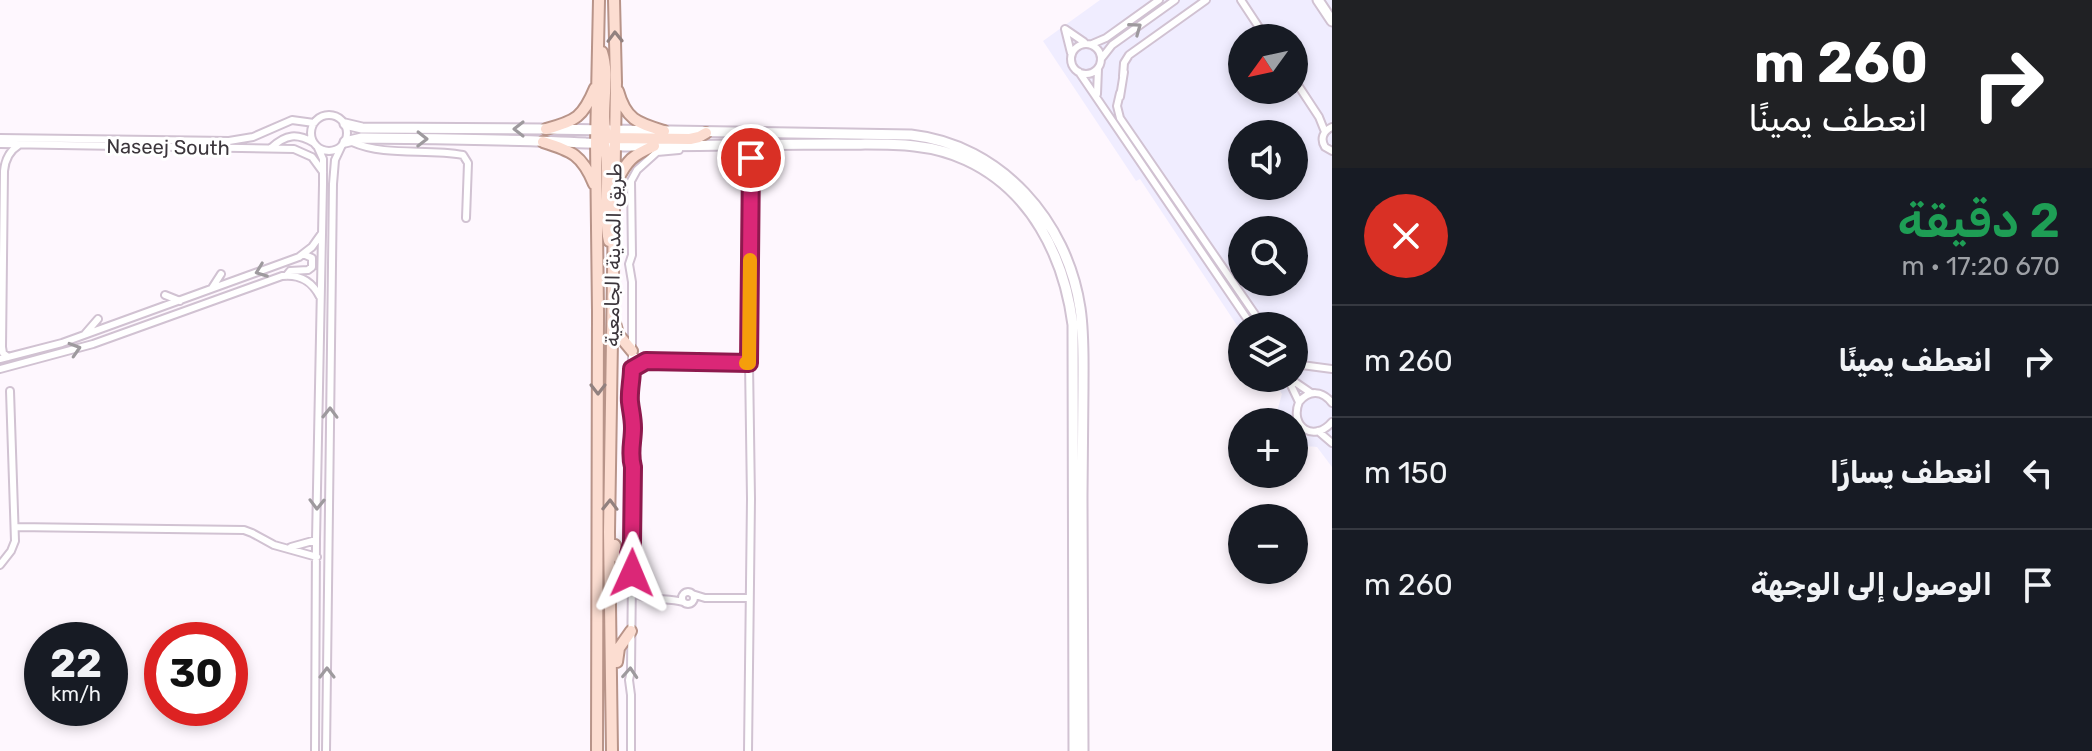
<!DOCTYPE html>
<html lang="ar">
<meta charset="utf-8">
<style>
body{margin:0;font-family:Rubik,"Noto Naskh Arabic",sans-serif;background:#20242c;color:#f1f3f6;direction:rtl;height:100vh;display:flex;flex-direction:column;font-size:30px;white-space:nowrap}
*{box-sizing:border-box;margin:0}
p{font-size:26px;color:#9ea1a6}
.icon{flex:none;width:44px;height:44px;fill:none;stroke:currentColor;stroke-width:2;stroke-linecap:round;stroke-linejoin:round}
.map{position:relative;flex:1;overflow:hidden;direction:ltr}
.side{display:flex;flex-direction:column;background:#171b24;width:760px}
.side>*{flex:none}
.top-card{background:#202124;color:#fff;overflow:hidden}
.needle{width:52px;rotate:237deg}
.fabs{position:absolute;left:1228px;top:24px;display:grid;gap:16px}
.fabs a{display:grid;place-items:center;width:80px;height:80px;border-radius:50%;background:#171b24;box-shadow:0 4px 12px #0003;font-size:40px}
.speed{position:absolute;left:24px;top:622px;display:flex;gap:16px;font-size:40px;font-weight:700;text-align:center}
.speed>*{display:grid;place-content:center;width:104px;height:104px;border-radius:50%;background:#171b24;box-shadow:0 4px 12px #0003;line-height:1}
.speed small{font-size:20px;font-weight:400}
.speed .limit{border:12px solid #d22;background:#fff;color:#111}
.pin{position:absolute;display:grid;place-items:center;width:68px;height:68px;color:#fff;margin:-34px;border:4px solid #fff;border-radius:50%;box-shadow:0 2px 8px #0007}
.me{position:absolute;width:88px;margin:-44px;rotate:1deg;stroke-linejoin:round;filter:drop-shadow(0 0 6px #0008)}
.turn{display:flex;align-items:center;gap:28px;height:168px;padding:0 32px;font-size:36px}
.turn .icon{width:104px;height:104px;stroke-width:2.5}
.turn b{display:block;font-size:56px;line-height:68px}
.round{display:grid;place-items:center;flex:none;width:84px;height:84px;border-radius:42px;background:#20242c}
.headline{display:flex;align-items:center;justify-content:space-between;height:136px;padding:0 32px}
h1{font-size:48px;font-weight:600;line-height:60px;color:#1e9e55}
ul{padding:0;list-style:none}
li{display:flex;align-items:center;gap:24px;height:112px;padding:0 32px;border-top:2px solid #363941}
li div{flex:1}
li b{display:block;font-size:30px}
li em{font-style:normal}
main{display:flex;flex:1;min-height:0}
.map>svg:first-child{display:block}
.education{fill:#f0edff;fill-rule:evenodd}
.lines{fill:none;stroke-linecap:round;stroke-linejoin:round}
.street-casing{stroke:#d1c2d2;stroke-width:10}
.secondary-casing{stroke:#d1c2d2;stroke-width:13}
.primary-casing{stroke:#b89489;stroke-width:14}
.street{stroke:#fff;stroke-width:6}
.secondary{stroke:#fff;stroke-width:9}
.primary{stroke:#fcddd1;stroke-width:10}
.oneway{stroke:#9e9a9e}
.oneway2{stroke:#92817f}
.route-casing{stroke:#8e194d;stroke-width:20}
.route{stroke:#db2777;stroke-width:14}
.slow{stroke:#f59e0b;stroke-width:14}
.labels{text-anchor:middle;stroke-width:6;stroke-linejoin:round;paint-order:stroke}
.street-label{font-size:20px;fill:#3c363c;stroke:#fff}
</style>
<main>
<section class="side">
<div class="top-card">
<div class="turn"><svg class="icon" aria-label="right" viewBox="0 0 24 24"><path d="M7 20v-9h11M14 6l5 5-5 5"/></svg><div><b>260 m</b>انعطف يمينًا</div></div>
</div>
<div class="headline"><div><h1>2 دقيقة</h1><p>670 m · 17:20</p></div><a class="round" style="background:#d93025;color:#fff"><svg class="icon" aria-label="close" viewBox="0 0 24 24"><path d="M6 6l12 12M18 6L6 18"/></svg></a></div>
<ul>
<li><svg class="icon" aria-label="right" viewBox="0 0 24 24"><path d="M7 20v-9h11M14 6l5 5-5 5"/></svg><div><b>انعطف يمينًا</b></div><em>260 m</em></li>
<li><svg class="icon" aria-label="left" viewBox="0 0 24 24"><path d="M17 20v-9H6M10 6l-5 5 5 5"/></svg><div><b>انعطف يسارًا</b></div><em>150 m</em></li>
<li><svg class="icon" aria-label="arrive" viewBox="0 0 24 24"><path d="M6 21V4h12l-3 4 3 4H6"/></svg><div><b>الوصول إلى الوجهة</b></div><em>260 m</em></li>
</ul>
</section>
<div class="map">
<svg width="1332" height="751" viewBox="0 0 1332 751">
<rect width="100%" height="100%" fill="#fef7fe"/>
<path class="education" d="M1100,0H1332V467L1317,447L1294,445V422H1274L1282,394L1272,378H1294V326H1242V333L1140,179L1136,181L1043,41ZM1242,38H1294V90H1242ZM1242,134H1294V186H1242ZM1242,230H1294V282H1242Z"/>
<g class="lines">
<defs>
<path id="street" d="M1241,0L1266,38
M1071 59a15 15 0 1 1 30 0a15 15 0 1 1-30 0Z
M1092,44L1106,38L1159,0
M1071,53L1065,29L1084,42
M1101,59L1112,45L1175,0
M1079,72L1252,326
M1123,76L1124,63L1129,55L1206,0
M1294,79L1319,117L1325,132
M1120,93L1117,106L1120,118L1263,326
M1097,94L1098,69
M1120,97L1124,72
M311 133a18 18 0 1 1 36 0a18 18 0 1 1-36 0Z
M1332,127C1323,131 1320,139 1325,147L1332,151
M0,138L229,141L253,137L292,120L314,123
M352,142C386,157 426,148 463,155L468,163L466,218
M0,144L294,149L312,157L323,172
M271,148C286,134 297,133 314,143
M286,276L290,271L308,270L312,267V258L303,254
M212,288L221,274
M165,295L180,301
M85,334L98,319
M632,355L643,361L749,363
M8,357L3,353L2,347L4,171C5,160 9,151 19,145
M0,359L62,343L299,257L312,247L322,233
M1294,364L1332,369
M0,369L93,344L282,276C300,274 312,281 320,297
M1289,378L1311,393
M1289,381L1299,402
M1332,403C1322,390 1309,390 1299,402C1289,427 1314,443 1332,422
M1318,431L1332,443
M15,527L244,530L252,533L274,545L317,557
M291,547L316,540
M0,565L11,551L15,541L10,391
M632,591C645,602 667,597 683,602
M682 598a6 6 0 1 1 12 0a6 6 0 1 1-12 0Z
M692,594L705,598H749
M315,751L316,540L323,184V159L318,148
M326,751L333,184L335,160L342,145
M631,751V695L629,680L631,670L632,575L629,554L632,545L633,467L631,459L633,413L630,404V390L632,378V282L629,264L632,255L631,181L637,170L657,152L679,150
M748,751L751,499L749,363L751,158L758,145"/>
<path id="secondary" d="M1318,0L1332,21
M345,124L362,128L546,129L911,135C1001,145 1067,221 1080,308C1084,334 1083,361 1083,387C1083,423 1082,460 1082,496C1082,581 1083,666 1083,751
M345,142L362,138C437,139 512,139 586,143C600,143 614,146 628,146C697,146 766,144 835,144C879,145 925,140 966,160C1031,190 1064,256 1073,325L1074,751"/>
<path id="primary" d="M602,52C611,80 599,111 607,139
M618,91C626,120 638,123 664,131
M546,129C576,121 583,117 595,88
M597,130C616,151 601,211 609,241
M610,138L690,139L699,137L706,133
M543,142C572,151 582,155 594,184
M617,181C627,160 633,155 654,146
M615,323L618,334L632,351
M615,545L617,556L632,573
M617,662L619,648L631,631
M597,751L598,312L596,143L599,0
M612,751L609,532L616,82L614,0"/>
</defs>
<use href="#street" class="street-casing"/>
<use href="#secondary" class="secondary-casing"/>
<use href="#primary" class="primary-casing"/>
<use href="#street" class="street"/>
<use href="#secondary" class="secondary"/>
<use href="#primary" class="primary"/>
</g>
<defs><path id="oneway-chevron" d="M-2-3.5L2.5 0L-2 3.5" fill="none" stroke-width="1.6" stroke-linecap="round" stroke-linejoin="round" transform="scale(2)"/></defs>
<g class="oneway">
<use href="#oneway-chevron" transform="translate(1136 28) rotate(-36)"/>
<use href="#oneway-chevron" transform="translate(519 129) rotate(-180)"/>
<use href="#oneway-chevron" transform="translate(422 139) rotate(1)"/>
<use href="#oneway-chevron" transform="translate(261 271) rotate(159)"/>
<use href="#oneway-chevron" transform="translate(75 349) rotate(-17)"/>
<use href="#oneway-chevron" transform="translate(330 413) rotate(-89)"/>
<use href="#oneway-chevron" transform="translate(317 504) rotate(91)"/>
<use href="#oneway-chevron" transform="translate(327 673) rotate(-90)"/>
<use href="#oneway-chevron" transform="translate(630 673) rotate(-86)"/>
</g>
<g class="oneway2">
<use href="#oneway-chevron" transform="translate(615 37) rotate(-91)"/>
<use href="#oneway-chevron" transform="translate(598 389) rotate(90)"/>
<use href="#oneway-chevron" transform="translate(610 505) rotate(-89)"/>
</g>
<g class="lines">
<defs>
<path id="route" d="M632,573L629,554L632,543L633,467C629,453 633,442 633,428C633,418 631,411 630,402C629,391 632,380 632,369L646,361L749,363L751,158"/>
</defs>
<use href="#route" class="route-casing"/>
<use href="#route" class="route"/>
<path class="slow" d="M746,363H749L750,260"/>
</g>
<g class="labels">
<g class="street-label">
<text transform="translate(168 147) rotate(1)" y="7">Naseej South</text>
<text transform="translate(613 255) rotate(-89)" y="7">طريق المدينة الجامعية</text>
</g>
</g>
</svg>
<div class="fabs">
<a><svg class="needle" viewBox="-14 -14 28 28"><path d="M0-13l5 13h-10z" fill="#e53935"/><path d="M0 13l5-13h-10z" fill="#9ea1a6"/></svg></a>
<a><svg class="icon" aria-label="sound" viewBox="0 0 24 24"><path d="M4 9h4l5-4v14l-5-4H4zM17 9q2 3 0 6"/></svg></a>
<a><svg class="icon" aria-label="search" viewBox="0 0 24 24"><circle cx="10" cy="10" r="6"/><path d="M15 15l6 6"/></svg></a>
<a><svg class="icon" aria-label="layers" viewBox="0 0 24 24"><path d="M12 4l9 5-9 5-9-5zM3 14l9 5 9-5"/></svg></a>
<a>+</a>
<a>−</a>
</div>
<div class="speed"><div>22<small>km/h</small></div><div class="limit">30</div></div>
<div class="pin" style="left:751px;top:158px;background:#d93025"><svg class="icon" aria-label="arrive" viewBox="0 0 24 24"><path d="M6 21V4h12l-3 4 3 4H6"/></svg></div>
<svg class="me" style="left:632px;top:573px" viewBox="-20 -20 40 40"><path d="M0-17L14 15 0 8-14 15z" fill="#db2777" stroke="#fff" stroke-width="4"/></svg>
</div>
</main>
